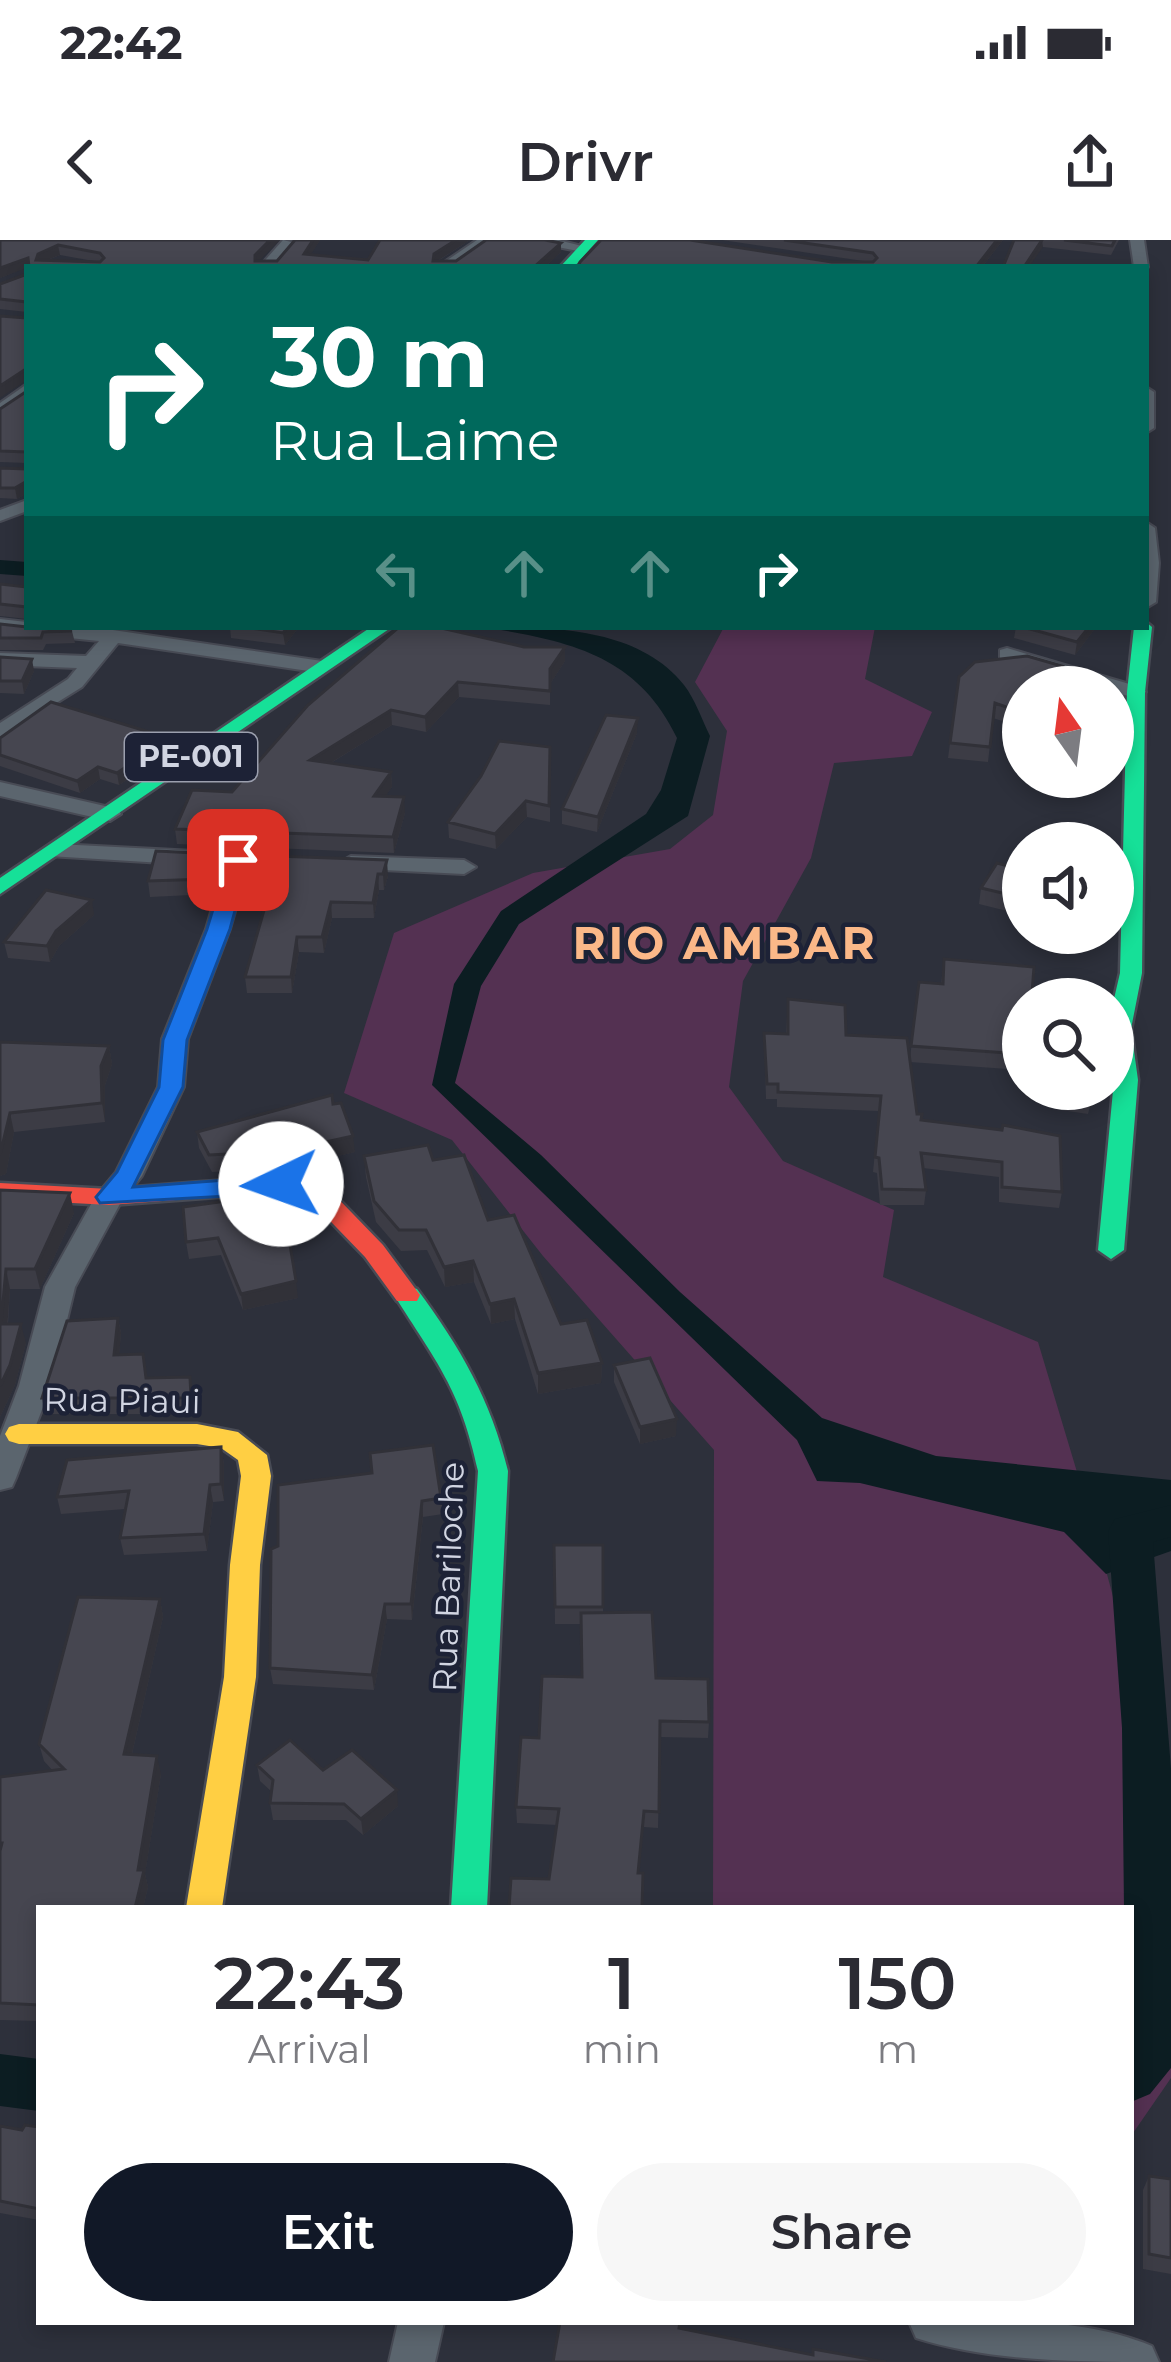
<!DOCTYPE html>
<style>
body{margin:0;font-family:Montserrat,sans-serif;background:#f7f7f7;color:#2b2b33;height:100vh;display:flex;flex-direction:column;font-size:45px;white-space:nowrap}
*{box-sizing:border-box;margin:0}
p{font-size:39px;color:#7c7c81}
.icon{flex:none;width:66px;height:66px;fill:none;stroke:currentColor;stroke-width:2;stroke-linecap:round;stroke-linejoin:round}
.map{position:relative;flex:1;overflow:hidden}
.panel{position:absolute;left:36px;top:1665px;width:1098px;height:420px;display:flex;flex-direction:column;background:#fff;border-radius:0px;box-shadow:0 6px 18px #0003}
.panel>*{flex:none}
.hud{position:absolute;left:24px;top:24px;width:1125px;height:366px;border-radius:0px;box-shadow:0 6px 18px #0003;background:#00695c;color:#fff;overflow:hidden}
.needle{width:78px;rotate:346deg}
.fabs{position:absolute;left:1002px;top:426px;display:grid;gap:24px}
.fabs a{display:grid;place-items:center;width:132px;height:132px;border-radius:50%;background:#fff;box-shadow:0 6px 18px #0003;font-size:60px}
.pin{position:absolute;display:grid;place-items:center;width:102px;height:102px;color:#fff;margin:-51px;border-radius:24px;box-shadow:0 6px 18px #0006}
.me{position:absolute;width:132px;margin:-66px;rotate:267deg;stroke-linejoin:round;filter:drop-shadow(0 0 9px #0008)}
.turn{display:flex;align-items:center;gap:42px;height:252px;padding:0 48px;font-size:54px}
.turn .icon{width:156px;height:156px;stroke-width:2.5}
.turn b{display:block;font-size:84px;line-height:102px}
.lanes{display:flex;align-items:center;height:114px;padding:0 48px;background:#0003;justify-content:center;gap:60px;direction:ltr}
.lanes .off{opacity:.35}
.eta{display:flex;justify-content:space-evenly;align-items:center;height:204px;text-align:center}
.eta b{font-size:72px;font-weight:600;line-height:84px}
.button{display:flex;gap:24px;margin-top:auto;padding:24px 48px}
.button a{flex:1;height:138px;border-radius:72px;background:#111827;color:#fff;font-size:48px;font-weight:600;line-height:138px;text-align:center}
.button a+a{background:#f7f7f7;color:#2b2b33}
.status{display:flex;justify-content:space-between;align-items:center;height:84px;padding:0 60px;background:#fff;direction:ltr}
.status svg{height:33px;fill:currentColor}
header{display:flex;justify-content:space-between;align-items:center;height:156px;padding:0 48px;background:#fff;font-size:54px;font-weight:600}
.map>svg:first-child{display:block}
.green{fill:#543152}
.water{fill:#0c1d22}
.lines{fill:none;stroke-linecap:round;stroke-linejoin:round}
.canal{fill:#0c1d22;fill-rule:evenodd}
.street-casing{stroke:#484b55;stroke-width:4}
.fast-casing{stroke:#484b55;stroke-width:5}
.slow-casing{stroke:#484b55;stroke-width:5}
.jam-casing{stroke:#484b55;stroke-width:5}
.street{fill:#5b656e;fill-rule:evenodd}
.fast{fill:#16e098;fill-rule:evenodd}
.slow{fill:#ffcf43;fill-rule:evenodd}
.jam{fill:#f24e42;fill-rule:evenodd}
.wall{fill:#3c3c45;fill-rule:evenodd}
.shaded-wall{fill:#313138}
.building{fill:#464650;stroke:#313138;stroke-width:3;fill-rule:evenodd}
.route{fill:#1a73e8;stroke:#114b97;stroke-width:3}
.labels{text-anchor:middle;stroke-width:9;stroke-linejoin:round;paint-order:stroke}
.shield{fill:#1d2236;stroke:#9b9fae;stroke-width:3}
.shield-label{font-size:30px;font-weight:bold;fill:#d1d5e2}
.street-label{font-size:33px;fill:#d1d5e2;stroke:#1d2236}
.district-label{font-size:45px;font-weight:bold;letter-spacing:3px;fill:#fbb888;stroke:#1d2236}
</style>
<div class="status"><b>22:42</b><svg viewBox="0 0 49 12"><path d="M0 12V9h3v3zM5 12V6h3v6zM10 12V3h3v9zM15 12V0h3v12zM26 1h20v11H26zM47 4h2v5h-2z"/></svg></div>
<header><svg class="icon" aria-label="back" viewBox="0 0 24 24"><path d="M15 5l-7 7 7 7"/></svg>Drivr<svg class="icon" aria-label="share" viewBox="0 0 24 24"><path d="M12 15V3M7 8l5-5 5 5M5 13v7h14v-7"/></svg></header>
<div class="map">
<svg width="1171" height="2122" viewBox="0 0 1171 2122">
<rect width="100%" height="100%" fill="#2d303b"/>
<path class="green" d="M724,387H875L865,439L932,472L912,516L834,523L811,618L743,741L729,847L783,921L894,970L883,1037L1038,1102L1101,1312L1171,1572V1838L1131,1896V1668H713L714,1210L543,1016L452,900L344,853L394,693L533,633L670,609L713,575L727,491L695,442Z"/>
<path class="water" d="M483,387C550,387 638,387 684,445C695,459 702,480 710,496L688,576L519,684L481,746L455,843L541,915L680,1052L822,1178L936,1216L1171,1240V1311L1106,1334L1064,1292L860,1243L817,1241L797,1200L432,845L454,744L501,671L646,574L661,550L677,498C637,414 568,401 483,387Z"/>
<g class="lines">
<path class="canal" d="M0,320L27,322V336L0,334Z
M1171,1265V1297L1153,1302L1171,1529V1828L1150,1854L1131,1862V1668H1124L1122,1488L1108,1291L1115,1279Z
M0,1814L39,1819V1871L0,1866Z"/>
<defs>
<path id="street" d="M283,0L295,3L274,27H259Z
M477,0H494L454,27H437Z
M522,0H558L590,8L583,12Z
M1130,0H1144L1148,27L1146,30L1134,27Z
M27,144V157L0,176V163Z
M1146,147L1154,152V188L1146,193Z
M27,260V271L0,281V270Z
M1146,282L1155,288L1159,323L1156,362L1146,368Z
M0,379L27,382V387L113,390L322,421L332,427L322,433L118,403L82,447L0,498V483L68,439L77,428L0,425V413L86,416L99,401L0,391Z
M1007,408L1143,448L1146,452L1136,458L1113,452V447H1097L1000,418V410Z
M0,542L118,569L121,574L110,581L0,556Z
M57,604L195,611L207,618L195,625L49,616V606Z
M238,613L250,620L230,689L188,799L184,847L142,936L121,962L75,1047L51,1146L16,1238L12,1247L0,1250V1196L19,1146L45,1047L95,957L116,932L158,847L162,799L206,689L226,620Z
M351,616L464,620L476,627L464,634L343,628L339,623Z
M398,2082H444L435,2122H389Z
M909,2082C990,2082 1076,2074 1152,2106L1159,2122C1079,2122 992,2122 916,2098Z"/>
<path id="fast" d="M585,0H598L574,27H560Z
M1146,382L1152,387L1145,452L1142,733L1131,789L1138,840L1124,1010L1111,1019L1098,1010L1114,840L1113,763L1120,733L1127,452L1134,387H1146Z
M371,387H392L0,654V638Z
M407,1046L417,1049C460,1107 491,1160 508,1231L487,1668H451L478,1231C460,1148 437,1123 394,1055Z"/>
<path id="slow" d="M19,1184H197L238,1192L267,1215L271,1236L260,1325L256,1437L222,1668H186L224,1437L230,1325L241,1236L238,1220L221,1208L197,1204H19L9,1201L5,1194L9,1187Z"/>
<path id="jam" d="M281,936L324,944L383,1005L420,1055L417,1061H397L365,1017L307,957L281,952L109,965L0,959V943L109,949Z"/>
</defs>
<use href="#street" class="street-casing"/>
<use href="#fast" class="fast-casing"/>
<use href="#slow" class="slow-casing"/>
<use href="#jam" class="jam-casing"/>
<use href="#street" class="street"/>
<use href="#fast" class="fast"/>
<use href="#slow" class="slow"/>
<use href="#jam" class="jam"/>
</g>
<path class="wall" d="M0,0L259,21H277L295,0H320L310,15L368,20L380,0H470L438,21H456L561,3V12L545,27H27L0,38ZM60,15L99,22L45,21Z
M722,0H1003L982,27H578L870,22Z
M1014,0H1119L1111,15L1043,7Z
M27,34V72L0,69V44Z
M27,151V223L0,222V169Z
M0,228L27,229V253L17,259L0,258Z
M0,344L27,347V379L0,376Z
M0,384L72,391L75,403L46,404L43,410H0Z
M230,387H299L285,405L231,398Z
M1016,387H1096L1075,415L1014,398Z
M0,417L34,431L24,454L0,453Z
M565,421L550,444V465L459,457L426,492L392,485L331,523L391,532L392,547L385,556L405,573L394,613L177,604L175,589L232,552L308,465Z
M1062,426L1060,439L1023,447V488L993,478L988,522L948,518L959,437Z
M637,493L597,592L562,584V569Z
M0,498H169L171,510L119,545L100,539L80,553L0,526Z
M550,507V582L527,577L496,609L449,598L448,582Z
M249,615L388,636L384,650H379L374,678H332L324,713L299,712L292,753H247L245,737L268,657L244,656L242,640Z
M219,629L212,654L150,657L148,641Z
M1023,630V675L979,664L981,648Z
M94,675L59,706L50,722L8,718L4,702Z
M944,719L1023,759V830L910,822L917,874L921,880L1062,952L1059,968L999,962V937L923,928L926,950L924,965H880L877,933L873,932L879,871L777,867V859H766L764,793L786,794L788,759L846,795L910,818L919,742L941,744Z
M0,802L109,806L112,824L105,845V882L14,892L6,934L0,936Z
M1063,849L1090,866L1088,874L1061,870Z
M333,864L355,912L287,928L212,932L199,908L197,892Z
M364,916L433,920L488,980L561,1084L602,1123L601,1143L538,1154L515,1079L491,1084L474,1042L445,1047L427,1010L401,1011L376,982L366,937Z
M227,949L298,1058L243,1070L221,1015L189,1019L186,1002L229,961Z
M0,950L74,973L40,1049H10L8,1084L26,1103L15,1145L0,1177Z
M118,1078L121,1093L119,1115L147,1138L192,1153L194,1174H45L42,1158Z
M614,1125L676,1196L640,1204L614,1142Z
M221,1207L224,1224V1261L213,1262L207,1311L124,1315L120,1298L125,1269L61,1274L57,1257Z
M278,1245L441,1258L443,1274L423,1277L412,1380L387,1379L374,1450L273,1444L270,1428L278,1306Z
M554,1305H603V1373L656,1438L709,1482L708,1498L660,1497L658,1588L644,1587L549,1639L557,1585L517,1583L516,1567L539,1498L582,1437L581,1384H555Z
M160,1359L163,1377L132,1514L161,1534L145,1634L148,1647L143,1668H39V1781L0,1780V1537L53,1531L44,1521L39,1504Z
M257,1525L323,1530L398,1566L363,1595L346,1580H273L270,1563L272,1552L260,1541Z
M0,1886L22,1890L39,1887V1980L0,1973Z
M1149,1936L1171,1939V2034L1143,2029V1950Z"/>
<path class="shaded-wall" d="M270,0H280L256,24L255,15Z
M313,0H320L305,24L304,14Z
M456,0H470L434,23V27V14Z
M997,0H1003L982,27H976Z
M1042,0L1043,7L1029,27H1024Z
M561,3V12L545,27H534Z
M58,5L60,15L39,23L36,20L38,14Z
M28,18L29,27L0,38V28Z
M26,129L27,140L0,158V146Z
M27,241V253L17,259L15,248Z
M288,387H299L285,405L283,393Z
M1089,387H1096L1075,415L1077,402Z
M565,407V421L550,444V429Z
M32,419L34,431L24,454L22,441Z
M1062,426L1060,441L1050,437Z
M458,442L459,457L426,492L425,477Z
M391,470L392,485L311,535L310,520Z
M638,478L637,493L597,592L598,577Z
M169,498L171,510L119,545L117,533Z
M98,527L100,539L80,553L77,541Z
M391,532L392,547L375,571L374,556Z
M404,557L405,573L394,613L393,597Z
M526,561L527,577L496,609L495,594Z
M217,614L219,629L212,654L209,639Z
M387,620L388,636L384,650L383,634Z
M378,634L379,650L374,678L373,663Z
M92,660L94,675L59,706L50,722L47,706L56,691Z
M331,662L332,678L324,713L322,697Z
M297,697L299,712L292,753L291,737Z
M109,806L112,824L105,845V882L102,863L101,826Z
M10,873L14,892L6,934L0,936V915Z
M353,896L355,912L287,928L285,911Z
M70,953L74,973L40,1049L35,1029Z
M473,1021L474,1042L445,1047L444,1027Z
M6,1029L10,1049L6,1103L1,1084Z
M296,1041L298,1058L243,1070L241,1054Z
M514,1059L515,1079L491,1084L490,1064Z
M118,1078L121,1093L118,1130L114,1115Z
M21,1084L26,1103L15,1145L0,1177V1146Z
M602,1123L601,1143L538,1154V1133Z
M677,1179L676,1196L640,1204V1187Z
M221,1207L224,1224V1261L221,1244Z
M210,1245L213,1262L207,1311L204,1294Z
M422,1261L423,1277L412,1380L411,1364Z
M160,1359L163,1377L128,1531L124,1514Z
M385,1364L387,1379L374,1450L372,1435Z
M157,1516L161,1534L145,1634L148,1647L143,1668H135L138,1630Z
M397,1550L398,1566L363,1595L361,1579Z"/>
<path class="building" d="M0,0H270L255,15V21H277L295,0H313L304,14L368,20L380,0H456L434,14L433,21H456L486,0H545L561,3L534,27H29L28,18L0,28ZM58,5L100,13L104,18L100,22L36,20L38,14Z
M601,0H690L832,22H873L877,18L873,13L784,0H997L976,27H578L580,22Z
M1014,0H1042L1024,27H1003Z
M1064,0H1115L1112,6Z
M27,34V62L0,59V44Z
M0,76L27,78V142L26,129L0,146Z
M27,151V212L0,211V169Z
M0,228L27,229V241L15,248H0Z
M0,344L27,347V367L0,364Z
M0,384L27,387L72,391L43,392L41,398H0Z
M244,387H288L283,393Z
M399,387H437L524,407H565L550,429V451L458,442L425,477L391,470L310,520L391,532L374,556L404,557L393,597L175,589L192,550L232,552L308,465Z
M1023,387H1089L1077,402Z
M1027,416L1062,426L1050,437L1087,447H1023V473L995,463L990,507L950,503L959,437L975,422Z
M0,417L32,419L22,441H0Z
M51,462L169,498L117,533L98,527L77,541L0,515V498Z
M606,475L638,478L598,577L562,569Z
M499,501L550,507L549,566L526,561L495,594L448,582L481,536Z
M156,611L217,614L209,639L148,641Z
M249,615L387,620L383,634H378L373,663L331,662L322,697H297L291,737H245L272,642L242,640Z
M997,623L1023,630V658L981,648Z
M46,650L92,660L56,691L47,706L4,702Z
M944,719L1034,727L1032,753L1045,755L1044,759H1023V814L911,806L919,742L943,744Z
M788,759L845,765L846,795L907,798L917,874H922L921,880L1002,890L1003,885L1060,896L1062,952L1002,947V922L921,913L926,950L882,949L879,918L875,917L881,856L778,852V844H767L764,793L788,794Z
M0,802L109,806L101,826L102,863L10,873L0,915Z
M1064,849H1091L1090,866L1062,862Z
M332,855L333,864L341,863L353,896L285,911L209,915L197,892Z
M428,905L433,920L464,915L488,980L514,975L561,1084L587,1080L602,1123L538,1133L514,1059L490,1064L473,1021L444,1027L426,990H399L374,961L364,916Z
M280,945L296,1041L241,1054L218,998L186,1002L183,967L233,960L227,949Z
M0,950L70,953L35,1029H6L1,1084H21L10,1125L0,1146Z
M118,1078L114,1115L143,1114L146,1138L190,1137L191,1158H42L67,1081Z
M650,1118L677,1179L640,1187L614,1125Z
M433,1205L441,1258L422,1261L411,1364H385L372,1435L270,1428L271,1309L278,1306V1245L372,1233L370,1213Z
M221,1207V1244L210,1245L204,1294L120,1298L129,1251L57,1257L67,1220Z
M554,1305H603V1367H555Z
M78,1357L160,1359L124,1514L157,1516L138,1630H144L135,1668H39V1765L0,1763V1611L2,1603H0V1537L64,1529L39,1504Z
M652,1372L656,1438L708,1439L709,1482L660,1481L659,1572L644,1571L638,1633H643L642,1668H509L511,1638L549,1639L559,1569L516,1567L521,1497L539,1498L542,1436L582,1437L581,1373Z
M290,1500L323,1530L352,1510L397,1550L361,1579L344,1564L270,1563L273,1540L257,1525Z
M25,1885L39,1887V1969L0,1961V1886L22,1890Z
M1149,1936L1171,1939V2018L1149,2014Z
M560,2082H680L679,2088L813,2115V2109L886,2122H553Z"/>
<path class="route" d="M238,613L249,620L230,689L187,800L183,847L133,947L281,936L294,944L281,953L100,963L96,957L117,932L159,847L163,800L207,689L228,620Z"/>
<g class="labels">
<rect class="shield" x="125" y="493" width="132" height="48" rx="9"/>
<g class="shield-label">
<text x="191" y="527">PE-001</text>
</g>
<g class="street-label">
<text transform="translate(122 1160) rotate(1)" y="12">Rua Piaui</text>
<text transform="translate(448 1337) rotate(-88)" y="12">Rua Bariloche</text>
</g>
<g class="district-label">
<text x="725" y="719">RIO AMBAR</text>
</g>
</g>
</svg>
<div class="fabs">
<a><svg class="needle" viewBox="-14 -14 28 28"><path d="M0-13l5 13h-10z" fill="#e53935"/><path d="M0 13l5-13h-10z" fill="#7c7c81"/></svg></a>
<a><svg class="icon" aria-label="sound" viewBox="0 0 24 24"><path d="M4 9h4l5-4v14l-5-4H4zM17 9q2 3 0 6"/></svg></a>
<a><svg class="icon" aria-label="search" viewBox="0 0 24 24"><circle cx="10" cy="10" r="6"/><path d="M15 15l6 6"/></svg></a>
</div>
<div class="pin" style="left:238px;top:620px;background:#d93025"><svg class="icon" aria-label="arrive" viewBox="0 0 24 24"><path d="M6 21V4h12l-3 4 3 4H6"/></svg></div>
<svg class="me" style="left:281px;top:944px" viewBox="-20 -20 40 40"><circle r="19" fill="#fff"/><path d="M0-13L10 11 0 6-10 11z" fill="#1a73e8"/></svg>
<div class="hud">
<div class="turn"><svg class="icon" aria-label="right" viewBox="0 0 24 24"><path d="M7 20v-9h11M14 6l5 5-5 5"/></svg><div><b>30 m</b>Rua Laime</div></div>
<div class="lanes"><svg class="icon off" aria-label="left" viewBox="0 0 24 24"><path d="M17 20v-9H6M10 6l-5 5 5 5"/></svg><svg class="icon off" aria-label="ahead" viewBox="0 0 24 24"><path d="M12 20V5M6 11l6-6 6 6"/></svg><svg class="icon off" aria-label="ahead" viewBox="0 0 24 24"><path d="M12 20V5M6 11l6-6 6 6"/></svg><svg class="icon" aria-label="right" viewBox="0 0 24 24"><path d="M7 20v-9h11M14 6l5 5-5 5"/></svg></div>
</div>
<section class="panel">
<div class="eta">
<div><b>22:43</b><p>Arrival</p></div>
<div><b>1</b><p>min</p></div>
<div><b>150</b><p>m</p></div>
</div>
<div class="button"><a>Exit</a><a>Share</a></div>
</section>
</div>
